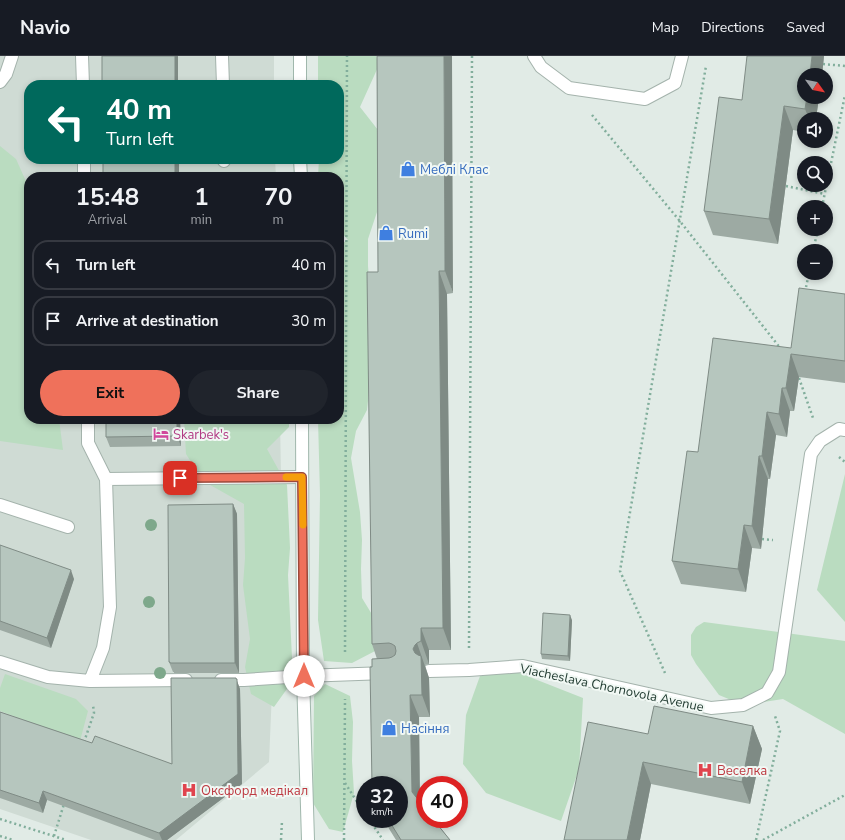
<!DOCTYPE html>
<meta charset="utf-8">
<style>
body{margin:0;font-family:"Nunito Sans",sans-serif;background:#20242c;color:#f1f3f6;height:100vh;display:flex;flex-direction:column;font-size:15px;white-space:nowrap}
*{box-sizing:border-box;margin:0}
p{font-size:13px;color:#9ea1a6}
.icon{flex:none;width:22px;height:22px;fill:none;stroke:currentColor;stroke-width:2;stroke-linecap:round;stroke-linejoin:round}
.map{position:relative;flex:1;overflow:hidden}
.sheet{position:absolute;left:24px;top:116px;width:320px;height:252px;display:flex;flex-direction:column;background:#171b24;border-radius:16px;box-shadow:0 2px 6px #0003}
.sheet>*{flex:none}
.guide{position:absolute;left:24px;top:24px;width:320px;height:84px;border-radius:16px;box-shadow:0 2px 6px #0003;background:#00695c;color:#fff;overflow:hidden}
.needle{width:26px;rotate:123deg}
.fabs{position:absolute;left:797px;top:12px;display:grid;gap:8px}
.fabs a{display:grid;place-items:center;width:36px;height:36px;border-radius:50%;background:#171b24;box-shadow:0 2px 6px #0003;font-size:20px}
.speed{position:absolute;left:356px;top:720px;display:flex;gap:8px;font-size:20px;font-weight:700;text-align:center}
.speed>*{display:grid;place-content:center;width:52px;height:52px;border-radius:50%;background:#171b24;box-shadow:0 2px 6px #0003;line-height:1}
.speed small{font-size:10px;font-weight:400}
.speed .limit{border:6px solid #d22;background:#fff;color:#111}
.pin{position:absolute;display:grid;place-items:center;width:34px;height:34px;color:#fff;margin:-17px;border-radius:8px;box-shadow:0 2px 6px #0006}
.me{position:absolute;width:44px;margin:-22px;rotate:0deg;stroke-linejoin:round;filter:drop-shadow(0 0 3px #0008)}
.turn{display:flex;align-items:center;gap:14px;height:84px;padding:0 16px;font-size:18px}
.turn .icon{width:52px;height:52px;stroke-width:2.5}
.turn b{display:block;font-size:28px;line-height:34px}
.eta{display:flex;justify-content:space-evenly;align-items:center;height:68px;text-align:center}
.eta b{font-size:24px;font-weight:700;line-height:28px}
.cta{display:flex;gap:8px;margin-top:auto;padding:8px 16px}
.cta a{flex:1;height:46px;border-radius:24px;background:#ef715b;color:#111;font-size:16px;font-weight:700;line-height:46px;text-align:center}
.cta a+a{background:#20242c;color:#f1f3f6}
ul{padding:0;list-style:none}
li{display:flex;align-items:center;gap:12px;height:50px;margin:0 8px 6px;padding:0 8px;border:2px solid #363941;border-radius:16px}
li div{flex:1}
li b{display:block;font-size:15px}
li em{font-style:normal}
header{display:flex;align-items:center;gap:24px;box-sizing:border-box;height:56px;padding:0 20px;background:#171b24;border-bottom:1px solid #363941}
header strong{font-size:19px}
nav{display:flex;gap:22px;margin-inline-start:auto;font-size:14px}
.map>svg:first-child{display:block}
.built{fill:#cfdbd4}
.green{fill:#badcc0}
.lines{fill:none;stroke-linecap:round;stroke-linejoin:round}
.lane-casing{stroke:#a4b3ac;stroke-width:14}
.secondary-casing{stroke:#a0b7ac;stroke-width:14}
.path{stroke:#82ae9c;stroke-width:2.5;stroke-dasharray:2 3;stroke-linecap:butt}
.lane{stroke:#fff;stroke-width:12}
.secondary{stroke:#fff;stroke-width:12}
.tree{fill:#7ea88b}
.wall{fill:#9daaa3}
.shaded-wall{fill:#7f8b85}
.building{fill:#b6c6be;stroke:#7f8b85}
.route-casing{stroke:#9b493b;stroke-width:10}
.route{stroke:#ef715b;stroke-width:7}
.slow{stroke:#f59e0b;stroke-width:7}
.labels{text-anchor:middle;stroke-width:4;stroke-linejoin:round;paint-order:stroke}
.shop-label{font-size:13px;fill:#366cbe;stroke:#f1f8f4;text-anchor:start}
.hotel-label{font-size:13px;fill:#b23c85;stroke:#f1f8f4;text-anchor:start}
.street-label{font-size:13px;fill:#223c32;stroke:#f1f8f4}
.health-label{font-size:13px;fill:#be3a42;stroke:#f1f8f4;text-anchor:start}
</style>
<header>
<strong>Navio</strong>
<nav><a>Map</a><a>Directions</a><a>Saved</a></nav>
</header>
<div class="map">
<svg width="845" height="784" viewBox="0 0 845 784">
<rect width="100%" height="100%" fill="#e1ebe6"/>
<path class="built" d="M0,0H274V29H29V103H275L276,121H29V363H280L281,422L269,706L176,784H91L0,753Z"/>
<path class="green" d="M318,0H376L379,9L360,51L378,74L379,129L377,156L368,183V210L374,291L367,354L356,375L351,402L360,456L362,484L361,513L362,542L376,565L377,594L352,607L324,605L318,564L320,439L318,363H339V189L348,184L339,174V121H318L319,103H339V29H318Z
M0,90L16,103L29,132V363H59L63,394L0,385Z
M184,363H289V371L267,393L287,429L290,492L288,519L292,602L289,630L274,651L251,638L245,611L250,583L243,529L245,502L244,448L203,425L186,398Z
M845,418V566L817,534Z
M704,566L845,585V678L783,643L743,649L719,639L696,608L691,599V579L696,571Z
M499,609L583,642L579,713L561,765L486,737L463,708L466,659L480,620Z
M5,618L76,643L88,655L80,685L0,655V632Z
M325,628L350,640L353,666L352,705L354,737L343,776L329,773L313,747L314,640Z"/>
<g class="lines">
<defs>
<path id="lane" d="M82,0L83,29
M222,0L223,29
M534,0L541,11L569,32L645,43L675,27L682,0
M0,26L6,18L12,0
M84,103V121
M224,103V105
M106,423L302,421
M0,449L68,471
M0,606L48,621L90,625L103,592L110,551L106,423L88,387V363
M429,615L469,614L523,610L711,652L743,649L767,637L779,616L811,398L820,385L839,373L845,374
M221,624H244L303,620L386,617
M90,625L186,624"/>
<path id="secondary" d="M300,0V29
M300,103L301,121
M302,363L303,620L308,784"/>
</defs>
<use href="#lane" class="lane-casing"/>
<use href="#secondary" class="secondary-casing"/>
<path class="path" d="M823,8L845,10
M592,59L679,164L781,293
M786,130L825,138
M822,151L845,39
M813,195L818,173
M805,236L809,217
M799,322L813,362
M839,401L845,406
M762,483L773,484
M469,592L472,0
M345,596L347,0
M665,617L620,515L706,10
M84,686L94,657L93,649
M345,727L365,758
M0,763L66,784
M369,763L383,784
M0,780L13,784
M54,780L64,748
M281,784L282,765
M344,784L345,643
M756,784L780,675L775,660
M763,784L845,739"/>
<use href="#lane" class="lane"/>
<use href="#secondary" class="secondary"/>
</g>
<g class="tree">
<circle cx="151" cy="469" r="6"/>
<circle cx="149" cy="546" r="6"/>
<circle cx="160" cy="617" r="6"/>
</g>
<path class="wall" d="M377,0L453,237L447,238L451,594H429V608L425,609L429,622L430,661H419L420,746L450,784H396L383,763H399L372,611L377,603L372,588L378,216Z
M824,0L822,19H804V41H819L816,63H804V76L793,74L778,188L713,179L704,155L742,44Z
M845,238V327L799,321L794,355H790L787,381L776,379L770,423H768L761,493L752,492L746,536L681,528L672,505L698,396L791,292Z
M106,363H180L181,390L110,391L106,381Z
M233,448L237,458L239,617H174V616H173L169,606Z
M0,489L74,523L51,592L0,574Z
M572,564L570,605L542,603L541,598Z
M236,623L240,633L242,728L167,784H155L47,744L43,757L0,742V656L92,687L172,708Z
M753,670L762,693L750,748L651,728L640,784H564L648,678Z"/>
<path class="shaded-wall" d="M175,0H178V29H175Z
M444,0H452L453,237L445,215Z
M812,0H824L822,19H810Z
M807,41H819L816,63H809L805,53Z
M784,50L793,74L778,188L769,163Z
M175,103H179V121H175Z
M439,215L447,238L451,594L443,572Z
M791,298L799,321L794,355L786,332Z
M782,332L790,355L787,381L779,358Z
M767,356L776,379L770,423L762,400Z
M177,363H180L181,390L177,380Z
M759,400L768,423L761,493L752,470Z
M233,448L237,458L239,617L235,607Z
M744,469L752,492L746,536L738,513Z
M71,514L74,523L51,592L47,582Z
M570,559L572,564L570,605L568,600Z
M421,572L429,594V608L421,585Z
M417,587L429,622L430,661L422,639L413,593L415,589Z
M236,622L240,633L242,728L167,784H162L159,777L236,623Z
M410,639L419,661L420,759L412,736Z
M753,670L762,693L750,748L742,726Z
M643,706L651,728L640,784H627Z
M43,735L47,744L43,757L39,747Z"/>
<path class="building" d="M102,0H175V29H102Z
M377,0H444L445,215H439L443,572H421V585L417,587L415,589L413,593L415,597L418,599L421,600L422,639H410L412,736L425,752V763H433L450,784H401L388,763H399V729H372L370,611H372V603L389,602L392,601L395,599L396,595L395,590L392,588L389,587L372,588L367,216H378Z
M747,0H812L810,19H804V41H807L805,53L784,50L769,163L704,155L719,41L742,44Z
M103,103H175V121H103Z
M799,232L845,238V305L791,298L786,332H782L779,358L767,356L762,400H759L752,470L744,469L738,513L672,505L687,395L698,396L713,282L791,292Z
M106,363H177V380L106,381Z
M233,448L235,607H170V606H169L168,449Z
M0,489L71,514L47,582L0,565Z
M543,557L570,559L568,600L541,598Z
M171,622H236V623H237L238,718L159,777L43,735L39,747L0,734V656L92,687L95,680L172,708Z
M654,650L753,670L742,726L643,706L627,784H564L588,666L648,678Z"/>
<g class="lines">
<defs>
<path id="route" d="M180,422L302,421L304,620"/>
</defs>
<use href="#route" class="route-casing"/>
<use href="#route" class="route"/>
<path class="slow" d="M286,421H302L303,469"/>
</g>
<defs>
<symbol id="shop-bare" viewBox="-9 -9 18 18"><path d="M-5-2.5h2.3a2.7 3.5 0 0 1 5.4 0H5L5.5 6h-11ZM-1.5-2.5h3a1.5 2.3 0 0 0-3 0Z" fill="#3f7fe0" stroke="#f1f8f4" stroke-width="2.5" paint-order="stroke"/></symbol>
<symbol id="hotel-bare" viewBox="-9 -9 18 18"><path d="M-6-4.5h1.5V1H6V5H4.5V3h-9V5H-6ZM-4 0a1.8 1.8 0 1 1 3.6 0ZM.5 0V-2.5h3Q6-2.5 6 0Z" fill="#d1479c" stroke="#f1f8f4" stroke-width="2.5" paint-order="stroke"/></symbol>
<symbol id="hospital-bare" viewBox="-9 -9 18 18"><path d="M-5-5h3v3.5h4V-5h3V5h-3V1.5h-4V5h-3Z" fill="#e0444e" stroke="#f1f8f4" stroke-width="2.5" paint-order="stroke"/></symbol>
</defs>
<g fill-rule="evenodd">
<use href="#shop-bare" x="397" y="102" width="22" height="22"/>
<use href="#shop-bare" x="375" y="166" width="22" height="22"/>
<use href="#hotel-bare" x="150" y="367" width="22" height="22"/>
<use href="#shop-bare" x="378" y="661" width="22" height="22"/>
<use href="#hospital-bare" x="694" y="703" width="22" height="22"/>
<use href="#hospital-bare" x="178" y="723" width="22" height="22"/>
</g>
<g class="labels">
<g class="shop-label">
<text x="420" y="118">Меблі Клас</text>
<text x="398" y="182">Rumi</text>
<text x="401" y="677">Насіння</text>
</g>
<g class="hotel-label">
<text x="173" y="383">Skarbek's</text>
</g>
<g class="street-label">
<text transform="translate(612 631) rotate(12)" y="5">Viacheslava Chornovola Avenue</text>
</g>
<g class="health-label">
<text x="717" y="719">Веселка</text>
<text x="201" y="739">Оксфорд медікал</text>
</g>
</g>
</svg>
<div class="fabs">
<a><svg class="needle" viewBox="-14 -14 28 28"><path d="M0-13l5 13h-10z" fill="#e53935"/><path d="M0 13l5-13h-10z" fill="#9ea1a6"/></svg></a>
<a><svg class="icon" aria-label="sound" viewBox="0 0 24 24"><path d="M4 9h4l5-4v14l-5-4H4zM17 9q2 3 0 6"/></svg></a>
<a><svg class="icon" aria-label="search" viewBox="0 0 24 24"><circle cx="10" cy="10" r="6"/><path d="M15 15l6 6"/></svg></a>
<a>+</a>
<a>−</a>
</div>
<div class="speed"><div>32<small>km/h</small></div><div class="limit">40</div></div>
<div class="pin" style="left:180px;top:422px;background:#d93025"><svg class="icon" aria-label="arrive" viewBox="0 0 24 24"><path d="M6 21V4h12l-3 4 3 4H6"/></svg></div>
<svg class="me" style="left:304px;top:620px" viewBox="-20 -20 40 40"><circle r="19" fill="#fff"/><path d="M0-13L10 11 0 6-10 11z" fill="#ef715b"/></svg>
<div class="guide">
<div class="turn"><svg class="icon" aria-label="left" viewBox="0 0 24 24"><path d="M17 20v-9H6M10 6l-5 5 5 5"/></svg><div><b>40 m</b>Turn left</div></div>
</div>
<section class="sheet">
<div class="eta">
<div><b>15:48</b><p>Arrival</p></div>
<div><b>1</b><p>min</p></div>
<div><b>70</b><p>m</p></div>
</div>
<ul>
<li><svg class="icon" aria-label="left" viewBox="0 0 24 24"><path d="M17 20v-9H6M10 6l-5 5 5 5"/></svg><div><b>Turn left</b></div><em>40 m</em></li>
<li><svg class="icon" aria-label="arrive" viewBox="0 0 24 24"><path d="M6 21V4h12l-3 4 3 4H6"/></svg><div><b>Arrive at destination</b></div><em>30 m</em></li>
</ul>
<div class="cta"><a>Exit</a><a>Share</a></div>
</section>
</div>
